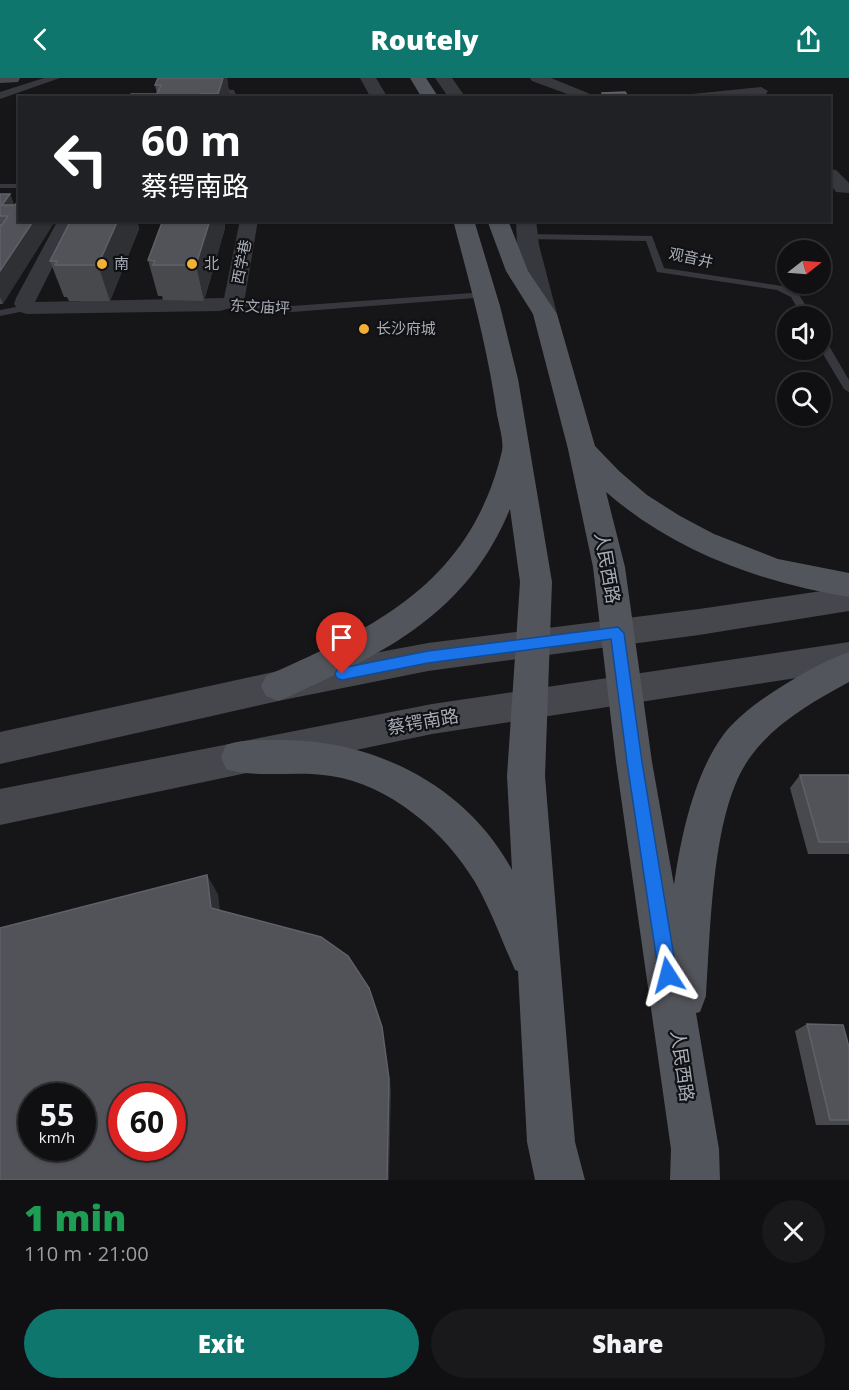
<!DOCTYPE html>
<meta charset="utf-8">
<style>
body{margin:0;font-family:"Open Sans","Noto Sans SC",sans-serif;background:#19191b;color:#f1f3f6;height:100vh;display:flex;flex-direction:column;font-size:22px;white-space:nowrap}
*{box-sizing:border-box;margin:0}
p{font-size:20px;color:#9c9d9f}
.icon{flex:none;width:33px;height:33px;fill:none;stroke:currentColor;stroke-width:2;stroke-linecap:round;stroke-linejoin:round}
.map{position:relative;height:1102px;overflow:hidden}
.panel{display:flex;flex-direction:column;background:#101012;flex:1}
.panel>*{flex:none}
.guide{position:absolute;left:18px;top:18px;width:813px;height:126px;border-radius:0px;box-shadow:0 2px 4px #0004,0 0 0 2px #303032;background:#202124;color:#fff;overflow:hidden}
.needle{width:39px;rotate:73deg}
.fabs{position:absolute;left:777px;top:162px;display:grid;gap:12px}
.fabs a{display:grid;place-items:center;width:54px;height:54px;border-radius:50%;background:#101012;box-shadow:0 2px 4px #0004,0 0 0 2px #303032;font-size:30px}
.speed{position:absolute;left:18px;top:1005px;display:flex;gap:12px;font-size:30px;font-weight:700;text-align:center}
.speed>*{display:grid;place-content:center;width:78px;height:78px;border-radius:50%;background:#101012;box-shadow:0 2px 4px #0004,0 0 0 2px #303032;line-height:1}
.speed small{font-size:15px;font-weight:400}
.speed .limit{border:9px solid #d22;background:#fff;color:#111}
.pin{position:absolute;display:grid;place-items:center;width:51px;height:51px;color:#fff;margin:-62px -26px;border-radius:50% 50% 50% 0;rotate:-45deg;box-shadow:0 0 6px #0007}
.pin .icon{rotate:45deg}
.me{position:absolute;width:66px;margin:-33px;rotate:351deg;stroke-linejoin:round;filter:drop-shadow(0 0 4px #0008)}
.turn{display:flex;align-items:center;gap:21px;height:126px;padding:0 24px;font-size:27px}
.turn .icon{width:78px;height:78px;stroke-width:2.5}
.turn b{display:block;font-size:42px;line-height:51px}
.round{display:grid;place-items:center;flex:none;width:63px;height:63px;border-radius:32px;background:#19191b}
.headline{display:flex;align-items:center;justify-content:space-between;height:102px;padding:0 24px}
h1{font-size:36px;font-weight:800;line-height:45px;color:#1e9e55}
.button{display:flex;gap:12px;margin-top:auto;padding:12px 24px}
.button a{flex:1;height:69px;border-radius:36px;background:#0f766e;color:#fff;font-size:24px;font-weight:800;line-height:69px;text-align:center}
.button a+a{background:#19191b;color:#f1f3f6}
header{display:flex;justify-content:space-between;align-items:center;height:78px;padding:0 24px;background:#0f766e;color:#fff;font-size:27px;font-weight:800}
.map>svg:first-child{display:block}
.lines{fill:none;stroke-linecap:round;stroke-linejoin:round}
.service{fill:#37383d;fill-rule:evenodd}
.pedestrian{fill:#37383d;fill-rule:evenodd}
.minor{fill:#37383d;fill-rule:evenodd}
.tertiary{fill:#37383d;fill-rule:evenodd}
.secondary{fill:#45474d;fill-rule:evenodd}
.primary{fill:#53555c;fill-rule:evenodd}
.wall{fill:#47494d}
.shaded-wall{fill:#2f3033}
.building{fill:#525359;stroke:#5f6168;stroke-width:1.5;fill-rule:evenodd}
.route{fill:#1a73e8;stroke:#114b97;stroke-width:1.5}
.poi-dot{fill:#f2b134;stroke:#111113;stroke-width:2}
.labels{text-anchor:middle;stroke-width:4.5;stroke-linejoin:round;paint-order:stroke}
.far-street-label{font-size:15px;fill:#a8adb8;stroke:#111113}
.far-poi-label{font-size:15px;fill:#a8adb8;stroke:#111113;text-anchor:start}
.street-label{font-size:18px;fill:#a8adb8;stroke:#111113}
</style>
<header><svg class="icon" aria-label="back" viewBox="0 0 24 24"><path d="M15 5l-7 7 7 7"/></svg>Routely<svg class="icon" aria-label="share" viewBox="0 0 24 24"><path d="M12 15V3M7 8l5-5 5 5M5 13v7h14v-7"/></svg></header>
<div class="map">
<svg width="849" height="1102" viewBox="0 0 849 1102">
<rect width="100%" height="100%" fill="#161618"/>
<g class="lines">
<path class="service" d="M210,10L234,12L237,20H230L229,15L210,12Z
M0,106H20V110H0Z
M527,156L652,158L664,190L782,208L798,215L812,238H802L791,219L777,212L657,194L646,163L524,161V157Z
M485,214L488,215V219L292,234L231,227L226,224L231,221L292,228Z
M27,227L30,228V232L0,238V232Z
M820,258L825,261L849,302V314L844,311L820,271Z"/>
<path class="pedestrian" d="M44,0H60L0,21V14Z"/>
<path class="minor" d="M530,0H551L600,20H578L532,3Z
M761,9L768,13L766,16L741,20H685L692,16Z
M830,91L836,92L849,105V115L836,114L830,106Z
M58,142H76L35,224L224,220L240,142H258L245,219L238,228L220,233L27,236L20,234L14,226L16,220Z"/>
<path class="tertiary" d="M360,0H376L388,20H371Z
M435,0H452L466,20H449Z
M516,142H536L539,167L557,236L553,241L545,243L537,241L533,236L517,167Z"/>
<path class="secondary" d="M849,509V533L699,557L428,593L278,623L0,686V654L278,593L428,565L699,531Z
M849,564V592L432,656L0,747V711L432,626Z"/>
<path class="primary" d="M410,0H426L439,20H422Z
M453,142H474L500,228L518,301L552,504L545,698L575,1064L585,1102H535L527,1064L518,893L515,892C502,863 491,832 475,804C445,754 390,707 331,698C298,692 255,701 226,691L221,679L226,667C244,661 262,662 280,662C374,661 467,708 512,792L507,698L520,504L510,431C467,535 387,574 290,618L278,623L266,618L261,608L266,598C379,548 471,503 502,373C504,364 499,347 497,337C488,271 470,207 453,142Z
M487,142H508L528,193L557,236L595,368L619,393L647,417L680,438L714,456L778,481L849,495V519C760,504 675,474 606,414L625,489L652,684L674,807C681,758 694,696 724,656C740,636 763,620 784,607C805,594 826,582 849,574V604C814,623 775,645 751,678C711,731 711,852 706,918L700,934L696,935L719,1071L720,1102H670L671,1071L616,684L593,489L568,371L533,236L506,193Z"/>
</g>
<path class="wall" d="M0,0H20L18,4L0,5Z
M158,0H227L229,14L227,20H129L157,16L155,7Z
M0,116H10L14,127L3,226H0Z
M71,142H224L225,150L204,223L163,222L162,218H158L148,182L162,146H138L139,151L110,223H69L67,219H64L50,183Z
M800,697H849V776H808L790,710Z
M807,946L849,969V1047H816L795,953Z"/>
<path class="shaded-wall" d="M223,0H227L229,14L227,20H218V16Z
M10,116L18,138L2,127Z
M34,142H56L3,226L0,219V193Z
M118,142H137L139,151L110,223L98,187Z
M210,142H224L225,150L204,223L196,187Z
M207,797L218,816L222,848L211,830Z
M382,949L391,1012L389,1102H387Z"/>
<path class="building" d="M158,0H223L218,16H201L199,20H129L131,16H157L161,7H155Z
M625,14L629,20H605L602,15Z
M0,116H10L2,127H15L20,121V142H34L0,193V147H2L8,138H0Z
M71,142H118L98,187H55L57,183H50Z
M163,142H210L196,187H153L155,183L148,182Z
M800,697H849V764H819Z
M207,797L211,830L321,859L348,878L369,910L382,949L389,1001L387,1102H0V850ZM32,1018H82V1070H32ZM122,1018H172V1070H122Z
M807,946L843,947L849,969V1042H830Z"/>
<path class="route" d="M618,549L624,555L642,684L677,897L675,903L668,906L662,903L659,897L627,684L611,561L428,585L342,602L337,600L335,596L337,592L342,590L428,573Z"/>
<g class="poi-dot">
<circle cx="102" cy="186" r="6"/>
<circle cx="192" cy="186" r="6"/>
<circle cx="364" cy="251" r="6"/>
</g>
<g class="labels">
<g class="far-street-label">
<text transform="translate(691 180) rotate(12)" y="5">观音井</text>
<text transform="translate(242 184) rotate(-79)" y="5">西学巷</text>
<text transform="translate(260 229) rotate(3)" y="5">东文庙坪</text>
</g>
<g class="far-poi-label">
<text x="114" y="191">南</text>
<text x="204" y="191">北</text>
<text x="376" y="256">长沙府城</text>
</g>
<g class="street-label">
<text transform="translate(607 490) rotate(80)" y="6">人民西路</text>
<text transform="translate(423 644) rotate(-10)" y="6">蔡锷南路</text>
<text transform="translate(682 988) rotate(82)" y="6">人民西路</text>
</g>
</g>
</svg>
<div class="fabs">
<a><svg class="needle" viewBox="-14 -14 28 28"><path d="M0-13l5 13h-10z" fill="#e53935"/><path d="M0 13l5-13h-10z" fill="#9c9d9f"/></svg></a>
<a><svg class="icon" aria-label="sound" viewBox="0 0 24 24"><path d="M4 9h4l5-4v14l-5-4H4zM17 9q2 3 0 6"/></svg></a>
<a><svg class="icon" aria-label="search" viewBox="0 0 24 24"><circle cx="10" cy="10" r="6"/><path d="M15 15l6 6"/></svg></a>
</div>
<div class="speed"><div>55<small>km/h</small></div><div class="limit">60</div></div>
<div class="pin" style="left:342px;top:596px;background:#d93025"><svg class="icon" aria-label="arrive" viewBox="0 0 24 24"><path d="M6 21V4h12l-3 4 3 4H6"/></svg></div>
<svg class="me" style="left:668px;top:897px" viewBox="-20 -20 40 40"><path d="M0-17L14 15 0 8-14 15z" fill="#1a73e8" stroke="#fff" stroke-width="4"/></svg>
<div class="guide">
<div class="turn"><svg class="icon" aria-label="left" viewBox="0 0 24 24"><path d="M17 20v-9H6M10 6l-5 5 5 5"/></svg><div><b>60 m</b>蔡锷南路</div></div>
</div>
</div>
<section class="panel">
<div class="headline"><div><h1>1 min</h1><p>110 m · 21:00</p></div><a class="round"><svg class="icon" aria-label="close" viewBox="0 0 24 24"><path d="M6 6l12 12M18 6L6 18"/></svg></a></div>
<div class="button"><a>Exit</a><a>Share</a></div>
</section>
